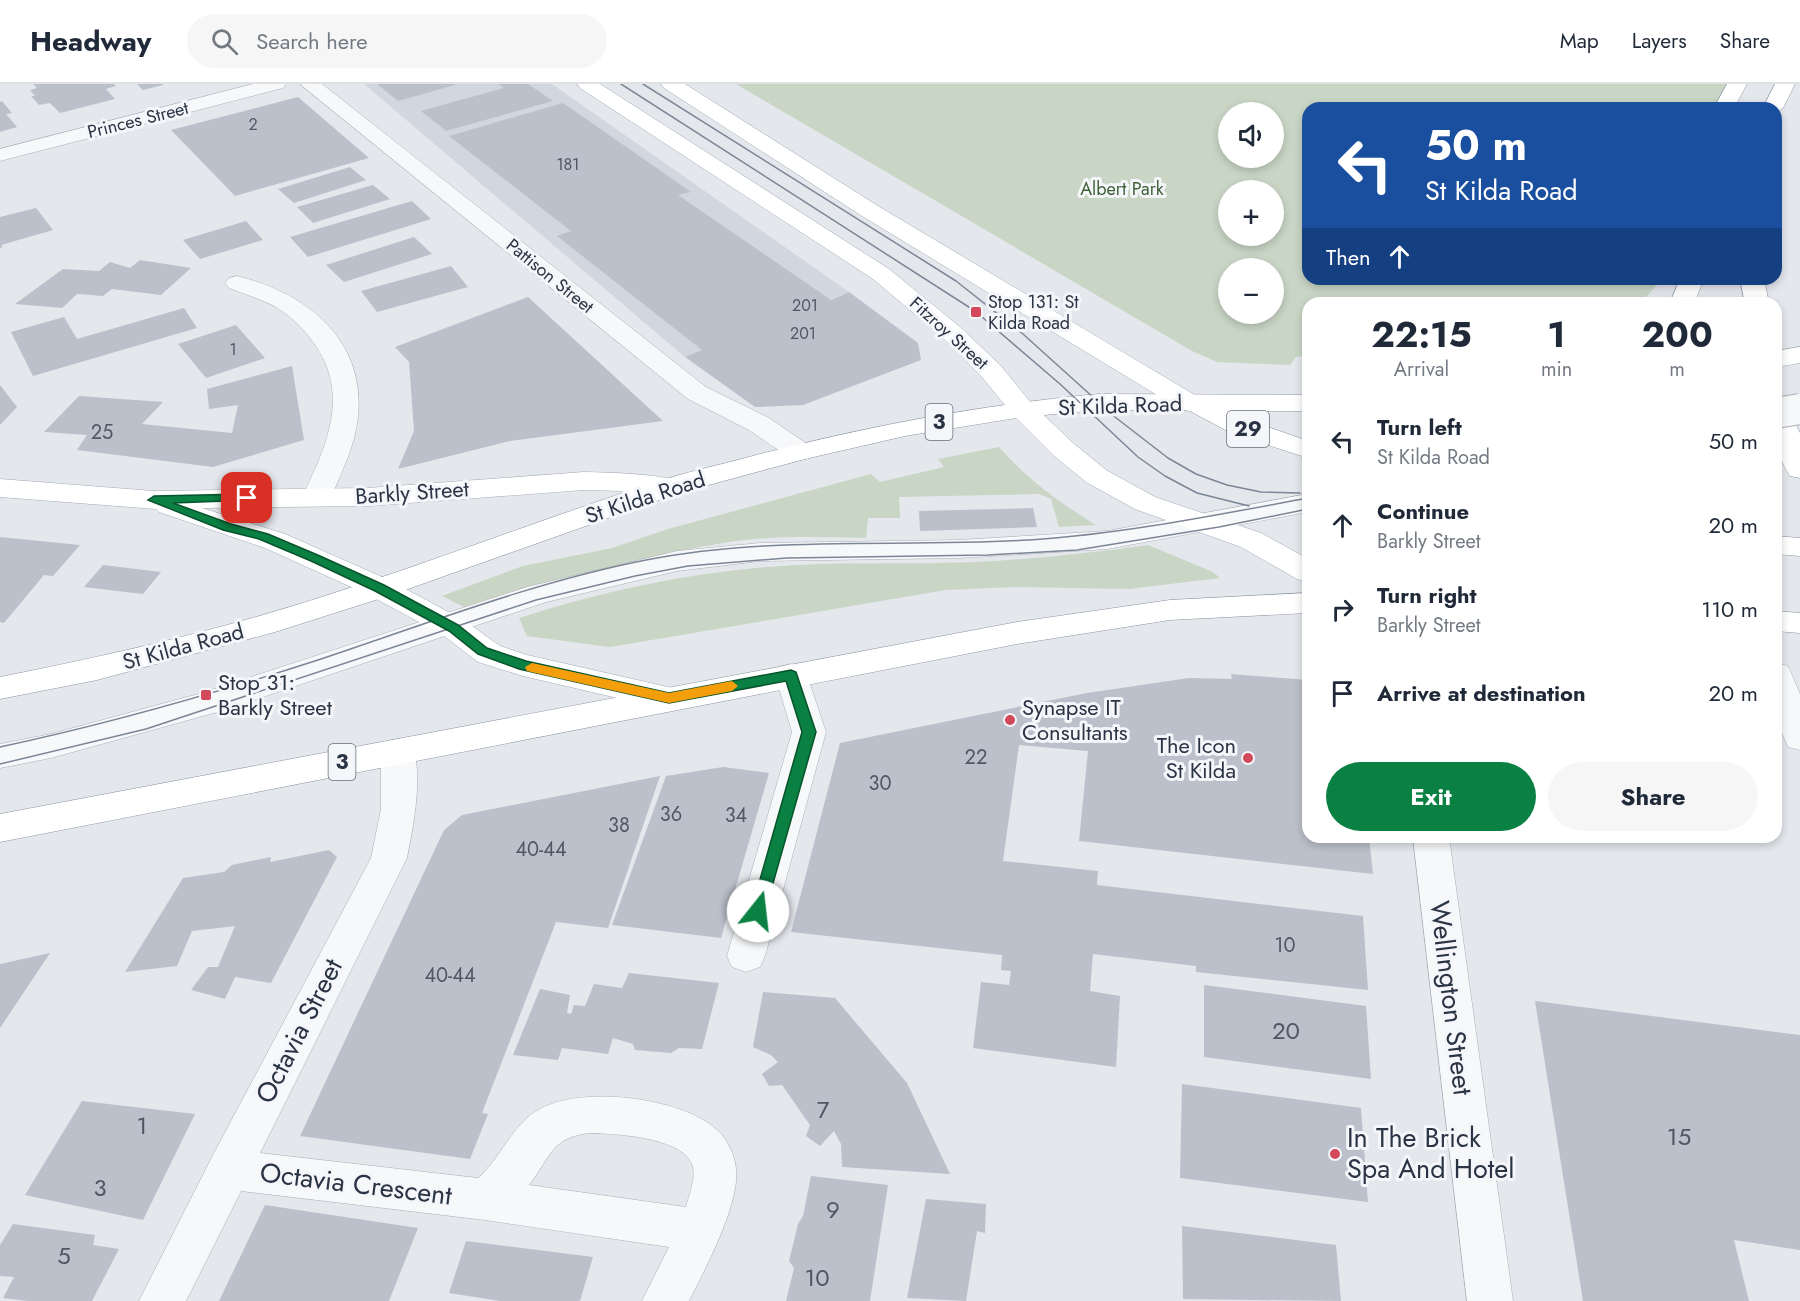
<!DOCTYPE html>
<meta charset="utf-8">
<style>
body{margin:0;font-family:Jost,sans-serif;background:#f6f6f7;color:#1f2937;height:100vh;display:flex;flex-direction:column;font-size:22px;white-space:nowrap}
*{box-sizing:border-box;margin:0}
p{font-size:20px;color:#747a83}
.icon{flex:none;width:33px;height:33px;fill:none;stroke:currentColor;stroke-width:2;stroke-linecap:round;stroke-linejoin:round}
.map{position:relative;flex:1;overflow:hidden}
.details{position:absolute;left:1302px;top:213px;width:480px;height:546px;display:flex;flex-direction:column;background:#fff;border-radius:18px;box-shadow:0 3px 9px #0003}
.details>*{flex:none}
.banner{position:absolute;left:1302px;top:18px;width:480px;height:183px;border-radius:18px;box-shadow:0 3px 9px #0003;background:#1a4fa0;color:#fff;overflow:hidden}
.tools{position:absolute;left:1218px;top:18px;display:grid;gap:12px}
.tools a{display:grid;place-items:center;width:66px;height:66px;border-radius:50%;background:#fff;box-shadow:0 3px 9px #0003;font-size:30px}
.pin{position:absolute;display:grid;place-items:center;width:51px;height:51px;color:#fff;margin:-26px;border-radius:12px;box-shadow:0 3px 9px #0006}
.me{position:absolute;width:66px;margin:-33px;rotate:16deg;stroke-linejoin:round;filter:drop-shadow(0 0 4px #0008)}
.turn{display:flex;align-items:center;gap:21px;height:126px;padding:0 24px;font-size:27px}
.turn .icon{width:78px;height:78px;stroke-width:2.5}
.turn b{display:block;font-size:42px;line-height:51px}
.then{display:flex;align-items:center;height:57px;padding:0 24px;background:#0003;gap:12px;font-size:22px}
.eta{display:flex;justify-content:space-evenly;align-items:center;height:102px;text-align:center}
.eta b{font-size:36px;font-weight:700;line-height:42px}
.button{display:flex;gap:12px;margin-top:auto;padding:12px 24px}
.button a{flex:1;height:69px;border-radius:36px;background:#0b8043;color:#fff;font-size:24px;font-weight:700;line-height:69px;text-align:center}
.button a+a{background:#f6f6f7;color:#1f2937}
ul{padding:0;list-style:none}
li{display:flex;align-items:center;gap:18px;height:84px;padding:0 24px}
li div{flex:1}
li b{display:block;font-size:22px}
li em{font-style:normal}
header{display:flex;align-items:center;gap:36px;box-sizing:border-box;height:84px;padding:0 30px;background:#fff;border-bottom:2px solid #e0e1e3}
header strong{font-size:28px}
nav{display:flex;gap:33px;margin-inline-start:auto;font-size:21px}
.search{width:420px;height:54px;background:#f6f6f7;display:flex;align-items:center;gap:15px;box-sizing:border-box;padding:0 21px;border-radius:33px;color:#747a83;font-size:22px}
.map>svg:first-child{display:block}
.built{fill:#d2d6de}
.green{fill:#c9d6c5;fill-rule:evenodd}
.building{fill:#bbc0ca}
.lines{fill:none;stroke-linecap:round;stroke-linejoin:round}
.minor-casing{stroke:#a9aeb7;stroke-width:1}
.major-casing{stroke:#a3abb8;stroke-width:1}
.highway-casing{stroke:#8b94a3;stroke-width:1}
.minor{fill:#f7f8fa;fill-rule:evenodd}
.major{fill:#fff;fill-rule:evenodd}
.highway{fill:#fff;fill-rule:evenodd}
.tram{stroke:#7d8696;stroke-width:1.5}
.minor-bridge-casing{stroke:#a9aeb7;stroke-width:32;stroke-linecap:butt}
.minor-bridge{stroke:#f7f8fa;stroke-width:30}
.route{fill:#0b8043;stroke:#07532c;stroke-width:1.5}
.slow{fill:#f59e0b}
.poi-dot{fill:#d1495b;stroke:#f4f6f9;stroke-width:2}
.labels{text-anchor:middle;stroke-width:6;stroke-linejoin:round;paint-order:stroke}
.far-number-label{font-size:16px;fill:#4f5766}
.far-street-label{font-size:18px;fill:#2b3445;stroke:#f4f6f9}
.far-park-label{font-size:18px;fill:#3f6138;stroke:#f4f6f9}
.far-poi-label{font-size:18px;fill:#2b3445;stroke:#f4f6f9;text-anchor:start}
.number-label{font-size:20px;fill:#4f5766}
.shield{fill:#f4f6f9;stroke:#676e7b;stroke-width:1.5}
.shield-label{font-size:21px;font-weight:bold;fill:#2b3445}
.street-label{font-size:22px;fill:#2b3445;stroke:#f4f6f9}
.poi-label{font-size:22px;fill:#2b3445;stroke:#f4f6f9;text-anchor:start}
.near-number-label{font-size:24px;fill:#4f5766}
.near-street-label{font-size:27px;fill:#2b3445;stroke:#f4f6f9}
.near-poi-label{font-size:27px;fill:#2b3445;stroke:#f4f6f9;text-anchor:start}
</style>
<header>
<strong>Headway</strong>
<div class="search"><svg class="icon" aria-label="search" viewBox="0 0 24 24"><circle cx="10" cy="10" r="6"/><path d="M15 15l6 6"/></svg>Search here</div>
<nav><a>Map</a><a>Layers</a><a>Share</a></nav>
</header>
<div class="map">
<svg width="1800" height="1217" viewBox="0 0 1800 1217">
<rect width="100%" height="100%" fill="#e4e7ec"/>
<path class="built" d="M364,0H552L849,208L685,273Z"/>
<path class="green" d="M736,0H1727L1714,24H1308V195H1662L1641,219H1308V271L1296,273L1290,281L1217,278L1192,267ZM1228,28H1274V74H1228ZM1228,106H1274V152H1228ZM1228,184H1274V230H1228Z
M999,363C1027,395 1060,419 1096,441L1059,443L1051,415L1039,410L899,413L900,434H868L866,454C820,453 774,451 729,458C640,472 554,498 468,525L442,512L523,482L612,464L668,445L871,390L880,398L944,383L938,375Z
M1148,461L1213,488L1220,494L1129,505L1014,503L946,506L610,563L527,552L519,534C600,508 682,490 767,483C837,477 907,481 976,478C1034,475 1091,469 1148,461Z"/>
<path class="building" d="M33,0H114L116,2L106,5L115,15L60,29L50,19L39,21L31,12H35L30,6L37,4Z
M137,0H163V1L143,6Z
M377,0H455V1L398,17Z
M498,0H528L553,17L446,47L421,27L504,4Z
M298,13L369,74L235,112L171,46Z
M2,17L12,29L6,30L17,43L0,48V18Z
M563,19L691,108L678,111L831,216L849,208L918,259L921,276L803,321L755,323L685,273L702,266L557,152L571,147L449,52Z
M350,83L366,96L294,119L278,105Z
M373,101L390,115L313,139L297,123Z
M412,117L431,135L308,173L290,153Z
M36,124L53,146L1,161L3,163L0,164V133Z
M246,137L263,156L200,175L183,156Z
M414,153L432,170L344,198L326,181Z
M140,176L191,184L161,211L112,205L103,212L77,210L62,224L15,220L63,185L99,187L110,178L130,184Z
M451,182L468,203L377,228L361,207Z
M528,213L663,337L510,357L398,385L414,347L409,278L395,263Z
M184,224L197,244L33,292L11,248L64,233L77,255Z
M236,241L265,274L206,294L178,260Z
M292,282L304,356L213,383L77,366L87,351L44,348L79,312L163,318L142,340L232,349L238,321L209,325L207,305Z
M0,301L17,323L0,341Z
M1033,424L1037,443L920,447L919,427Z
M0,453L80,461L53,492L44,491L4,539L0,538Z
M103,481L161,488L143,510L84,503Z
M1231,590L1308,596V753H1369L1373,790L1079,757L1088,667L1019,661L1003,777L1098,787L1097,801L1363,832L1368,906L1196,888V882L1093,870L1090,907L1120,912L1116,983L973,964L981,898L1009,901L1011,887L1001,886L1002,871L791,848L840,659L1087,609L1189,594L1232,595Z
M723,683L769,689L721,854L612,841L666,692Z
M660,692L608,844L556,838L482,1029L488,1030L470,1075L300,1052L444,746L462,731Z
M329,766L337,773L271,899L235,893L225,915L191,906L208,883H218L235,842L192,847L177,882L125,888L183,794L224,788L232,781L271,773L270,778Z
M50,869L0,944V880Z
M629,889L719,899L702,965L679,964L671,969L635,966L633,960L613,954L608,970L562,964L558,976L513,971L540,905L570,911L567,929L571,930L574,921L585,922L594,900L622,904Z
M1204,901L1366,922L1371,995L1204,973Z
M763,908L835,914L907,999L950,1090L842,1083L841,1060L834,1047L820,1062L806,1052L810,1041L782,1001L769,1002L762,990L778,978L771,971L753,963Z
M1535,917L1800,951V1166L1734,1156L1749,1217H1583Z
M1182,1000L1361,1024L1368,1118L1180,1094Z
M82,1017L195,1030L143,1136L25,1111Z
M811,1092L888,1101L870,1217H786L794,1184L789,1177L798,1140L803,1132Z
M926,1115L986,1120L985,1149L977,1147L966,1217L907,1214Z
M265,1121L418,1144L389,1217H219Z
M13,1140L95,1151L93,1161L119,1165L92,1217H28L3,1214L14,1193L0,1192V1161Z
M1182,1142L1336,1161L1341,1217L1183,1215Z
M466,1157L593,1173L580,1217H500L449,1209Z"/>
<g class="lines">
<defs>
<path id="minor" d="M253,0H286L283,4L0,77V65Z
M300,0H322L706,303L769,334L810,362L814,368L810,374L800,376L790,374L749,346L688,315Z
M237,192C330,215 385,283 346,378C340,392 335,407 326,419L316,422L306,419L302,413C328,360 352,306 310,254C301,242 289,231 276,223C261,215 244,210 229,204L225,199L229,194Z
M1308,410V428L1107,465L959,474L760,477L677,487L546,518L221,627L51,674L0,684V660L51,650L202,609L527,503L677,467L760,459L959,456L1107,447Z
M1776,579L1788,582L1800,610V666L1788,663L1776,635Z
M791,580L803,583L807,591L826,648L765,872L760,883L746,888L732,883L727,872L792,648L775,591L779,583Z
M398,655L410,658C425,685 413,744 407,774L260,1069L478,1094C501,1074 512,1041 538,1026C580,1001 680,1013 716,1045C727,1054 735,1071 736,1085C740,1120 705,1185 689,1217H642L669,1163L485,1136L241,1107L186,1217H139L213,1071L371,774L381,725V667L386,658ZM592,1049C616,1050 678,1053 691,1078C698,1090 689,1111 686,1123L529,1101C551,1073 551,1052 592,1049Z
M1413,753H1449L1513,1217H1467Z"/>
<path id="major" d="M577,0H600L889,185L960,243L1000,281L1031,319L1073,359L1106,386L1155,413L1261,449L1308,475V498L1297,495L1241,463L1135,425L1086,398L1053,371L1013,331L982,293L942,253L873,195L580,4Z
M661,0H685L878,122L1198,313L1202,319L1198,325L1189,327L1180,325L862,132L664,4Z
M1800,263V279L1776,283V267Z
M584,388C616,389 648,389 679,397L683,403L679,409L669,412L624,407L584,406L368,422L202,424L285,450L391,497L465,537L500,562L527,571L681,606L686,614L681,622L669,626L523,592L478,578L443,551L369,511L265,464L159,428L156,425L0,413V395L154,407L368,404Z"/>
<path id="highway" d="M1727,0H1747L1734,24H1714Z
M1775,0H1795L1783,24L1776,29V24H1763Z
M1680,195H1704L1694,219H1670Z
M1740,195H1764L1769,219H1745Z
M1099,310L1308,311V327H1228L1251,337L1308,357V374L1231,349L1188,326H1099L1022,333L905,352L805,375L679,409L391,511L275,548L97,596L0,615V593C86,576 172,557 256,533C392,494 523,441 657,398C686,388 716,382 745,374C862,343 979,321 1099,310Z
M1785,337L1795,339L1800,349V394L1790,392C1779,376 1776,358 1776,339Z
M1776,452L1800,454V472L1776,470Z
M1308,509V529L1170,536L1017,560L0,758V730L1017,538L1170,516Z
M1776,527L1800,529V549L1776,547Z"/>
</defs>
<use href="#minor" class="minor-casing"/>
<use href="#major" class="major-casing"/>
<use href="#highway" class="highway-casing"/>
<use href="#minor" class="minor"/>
<use href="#major" class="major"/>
<use href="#highway" class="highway"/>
<path class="tram" d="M621,0L975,227L1060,300L1138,373L1165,392L1197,409L1249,422
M643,0L956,197L1023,250L1115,333L1168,374L1196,390L1227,401L1261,408L1300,409
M1776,323L1800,318
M1776,335L1800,330
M0,663C108,640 213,610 318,576C426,540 534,498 646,476C773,451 901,464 1029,456C1123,450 1216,431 1308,414
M0,680L146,645L536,516L635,492L688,482L787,474L988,471L1077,466L1219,443L1308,425"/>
<defs>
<path id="minor-bridge" d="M1776,329L1800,325"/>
</defs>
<use href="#minor-bridge" class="minor-bridge-casing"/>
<use href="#minor-bridge" class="minor-bridge"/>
</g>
<path class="route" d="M247,410L251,411V416L173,419L231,440L268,450L320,472L384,501L458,541L487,564L526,577L669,609L791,586L796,588L816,648L764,831L758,833L753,831L751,827L802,648L786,597L669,619L519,585L478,570L449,547L375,507L311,477L259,455L223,446L148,416L154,412Z"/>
<path class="slow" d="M532,579L669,609L732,597L738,602L732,607L669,619L527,587L525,583Z"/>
<g class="poi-dot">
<rect x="970" y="222" width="12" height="12" rx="3"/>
<rect x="200" y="605" width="12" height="12" rx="3"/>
<circle cx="1010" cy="636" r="6"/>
<circle cx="1248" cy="674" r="6"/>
<circle cx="1335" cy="1070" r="6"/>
</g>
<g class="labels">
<g class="far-number-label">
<text x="253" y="46">2</text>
<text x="568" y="86">181</text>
<text x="805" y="227">201</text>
<text x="803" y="255">201</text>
<text x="233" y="271">1</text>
</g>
<g class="far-street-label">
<text transform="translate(138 36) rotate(-14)" y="6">Princes Street</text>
<text transform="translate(550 192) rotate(39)" y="6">Pattison Street</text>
<text transform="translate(949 249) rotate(42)" y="6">Fitzroy Street</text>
</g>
<g class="far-park-label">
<text x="1122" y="111">Albert Park</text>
</g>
<g class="far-poi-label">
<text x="988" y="224">Stop 131: St<tspan x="988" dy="21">Kilda Road</tspan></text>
</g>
<g class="number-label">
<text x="102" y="355">25</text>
<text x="976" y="680">22</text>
<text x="880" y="706">30</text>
<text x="671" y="737">36</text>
<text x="736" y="738">34</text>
<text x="619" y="748">38</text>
<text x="541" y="772">40-44</text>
<text x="1285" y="868">10</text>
<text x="450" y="898">40-44</text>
</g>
<g class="shield">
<rect x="925.5" y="320" width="27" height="36" rx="4.5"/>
<rect x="1227" y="327" width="42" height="36" rx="4.5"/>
<rect x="328.5" y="660" width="27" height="36" rx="4.5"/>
</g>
<g class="shield-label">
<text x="939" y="345">3</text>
<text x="1248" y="352">29</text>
<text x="342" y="685">3</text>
</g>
<g class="street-label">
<text transform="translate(1120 321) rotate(-2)" y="8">St Kilda Road</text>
<text transform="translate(412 408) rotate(-4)" y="8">Barkly Street</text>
<text transform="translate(645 413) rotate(-18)" y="8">St Kilda Road</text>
<text transform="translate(183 562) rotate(-15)" y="8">St Kilda Road</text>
</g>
<g class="poi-label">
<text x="218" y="606">Stop 31:<tspan x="218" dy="25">Barkly Street</tspan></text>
<text x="1022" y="631">Synapse IT<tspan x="1022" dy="25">Consultants</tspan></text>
<text x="1236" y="669" text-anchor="end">The Icon<tspan x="1236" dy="25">St Kilda</tspan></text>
</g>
<g class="near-number-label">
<text x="1286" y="955">20</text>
<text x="823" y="1034">7</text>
<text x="142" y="1050">1</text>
<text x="1679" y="1061">15</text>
<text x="100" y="1112">3</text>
<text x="833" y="1134">9</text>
<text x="64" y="1180">5</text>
<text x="817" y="1202">10</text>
</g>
<g class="near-street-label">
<text transform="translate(1451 914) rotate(83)" y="9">Wellington Street</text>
<text transform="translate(299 947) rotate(-63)" y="9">Octavia Street</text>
<text transform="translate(356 1100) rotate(7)" y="9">Octavia Crescent</text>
</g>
<g class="near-poi-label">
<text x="1347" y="1063">In The Brick<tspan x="1347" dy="31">Spa And Hotel</tspan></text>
</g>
</g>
</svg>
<div class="tools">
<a><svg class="icon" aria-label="sound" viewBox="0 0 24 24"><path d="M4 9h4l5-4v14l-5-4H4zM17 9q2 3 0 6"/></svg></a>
<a>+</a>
<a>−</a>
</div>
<div class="pin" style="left:247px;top:414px;background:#d93025"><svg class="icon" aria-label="arrive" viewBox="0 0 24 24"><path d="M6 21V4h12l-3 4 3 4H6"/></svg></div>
<svg class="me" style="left:758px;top:827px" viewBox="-20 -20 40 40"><circle r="19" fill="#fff"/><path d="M0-13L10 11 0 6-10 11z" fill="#0b8043"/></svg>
<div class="banner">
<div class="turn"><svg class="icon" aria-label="left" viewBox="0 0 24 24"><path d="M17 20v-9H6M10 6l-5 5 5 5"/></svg><div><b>50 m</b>St Kilda Road</div></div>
<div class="then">Then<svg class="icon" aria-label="ahead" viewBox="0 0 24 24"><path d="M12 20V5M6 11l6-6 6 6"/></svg></div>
</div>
<section class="details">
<div class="eta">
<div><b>22:15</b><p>Arrival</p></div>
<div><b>1</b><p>min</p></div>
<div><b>200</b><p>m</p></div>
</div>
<ul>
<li><svg class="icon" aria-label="left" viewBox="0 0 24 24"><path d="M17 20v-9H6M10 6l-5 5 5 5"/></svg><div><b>Turn left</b><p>St Kilda Road</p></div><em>50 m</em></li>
<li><svg class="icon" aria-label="ahead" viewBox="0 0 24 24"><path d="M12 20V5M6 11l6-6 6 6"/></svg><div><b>Continue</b><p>Barkly Street</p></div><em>20 m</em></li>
<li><svg class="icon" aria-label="right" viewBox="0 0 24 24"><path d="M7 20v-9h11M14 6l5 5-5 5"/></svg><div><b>Turn right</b><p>Barkly Street</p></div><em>110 m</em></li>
<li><svg class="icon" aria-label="arrive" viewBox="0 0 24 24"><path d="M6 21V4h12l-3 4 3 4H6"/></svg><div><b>Arrive at destination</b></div><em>20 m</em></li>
</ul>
<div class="button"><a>Exit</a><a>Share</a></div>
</section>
</div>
